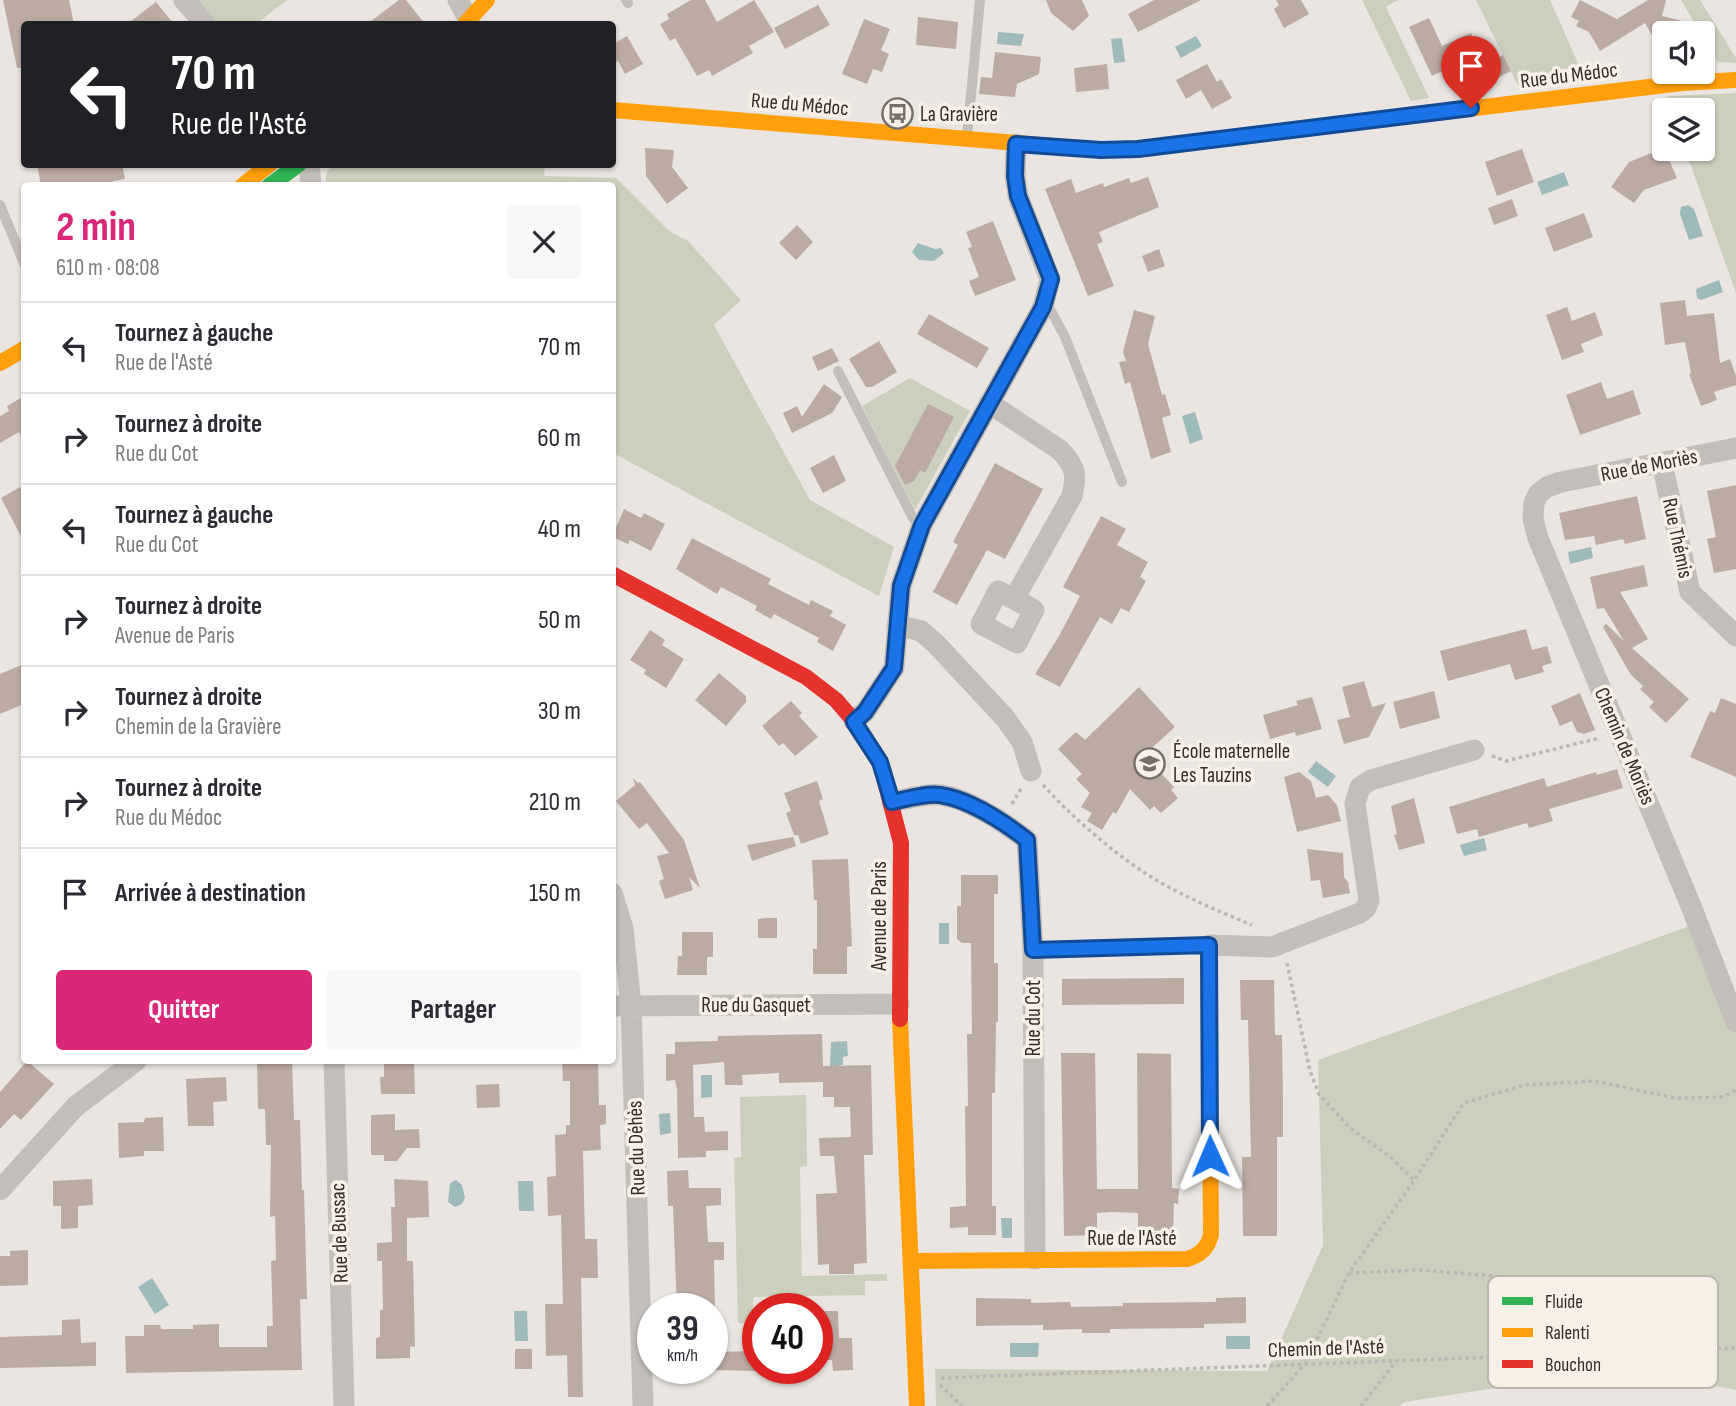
<!DOCTYPE html>
<html lang="fr">
<meta charset="utf-8">
<style>
body{margin:0;font-family:"Sofia Sans Condensed",sans-serif;background:#f7f7f7;color:#2b2b33;height:100vh;display:flex;flex-direction:column;font-size:26px;white-space:nowrap}
*{box-sizing:border-box;margin:0}
p{font-size:23px;color:#7c7c81}
.icon{flex:none;width:38px;height:38px;fill:none;stroke:currentColor;stroke-width:2;stroke-linecap:round;stroke-linejoin:round}
.map{position:relative;flex:1;overflow:hidden}
.details{position:absolute;left:21px;top:182px;width:595px;height:882px;display:flex;flex-direction:column;background:#fff;border-radius:7px;box-shadow:0 2px 5px #0004}
.details>*{flex:none}
.hud{position:absolute;left:21px;top:21px;width:595px;height:147px;border-radius:7px;box-shadow:0 2px 5px #0004;background:#202124;color:#fff;overflow:hidden}
.buttons{position:absolute;left:1652px;top:21px;display:grid;gap:14px}
.buttons a{display:grid;place-items:center;width:63px;height:63px;border-radius:7px;background:#fff;box-shadow:0 2px 5px #0004;font-size:35px}
.speed{position:absolute;left:637px;top:1293px;display:flex;gap:14px;font-size:35px;font-weight:700;text-align:center}
.speed>*{display:grid;place-content:center;width:91px;height:91px;border-radius:50%;background:#fff;box-shadow:0 2px 5px #0004;line-height:1}
.speed small{font-size:18px;font-weight:400}
.speed .limit{border:10px solid #d22;background:#fff;color:#111}
.pin{position:absolute;display:grid;place-items:center;width:60px;height:60px;color:#fff;margin:-72px -30px;border-radius:50% 50% 50% 0;rotate:-45deg;box-shadow:0 0 7px #0007}
.pin .icon{rotate:45deg}
.me{position:absolute;width:77px;margin:-38px;rotate:359deg;stroke-linejoin:round;filter:drop-shadow(0 0 5px #0008)}
.turn{display:flex;align-items:center;gap:24px;height:147px;padding:0 35px;font-size:32px}
.turn .icon{width:91px;height:91px;stroke-width:2.5}
.turn b{display:block;font-size:49px;line-height:60px}
.round{display:grid;place-items:center;flex:none;width:74px;height:74px;border-radius:7px;background:#f7f7f7}
.headline{display:flex;align-items:center;justify-content:space-between;height:119px;padding:0 35px}
h1{font-size:42px;font-weight:700;line-height:52px;color:#db2777}
.cta{display:flex;gap:14px;margin-top:auto;padding:14px 35px}
.cta a{flex:1;height:80px;border-radius:7px;background:#db2777;color:#fff;font-size:28px;font-weight:700;line-height:80px;text-align:center}
.cta a+a{background:#f7f7f7;color:#2b2b33}
ul{padding:0;list-style:none}
li{display:flex;align-items:center;gap:21px;height:91px;padding:0 35px;border-top:2px solid #e1e1e2}
li div{flex:1}
li b{display:block;font-size:26px}
li em{font-style:normal}
.map>svg:first-child{display:block}
.green{fill:#cbcfbb}
.water{fill:#9ebaba}
.building{fill:#bcaba3}
.lines{fill:none;stroke-linecap:round;stroke-linejoin:round}
.path{stroke:#bcb7b2;stroke-width:3.5;stroke-dasharray:3.5 3.5;stroke-linecap:butt}
.lane{stroke:#c3beb9;stroke-width:10}
.street{stroke:#c3beb9;stroke-width:21}
.fast{stroke:#30b455;stroke-width:16}
.slow{stroke:#ff9f0a;stroke-width:16}
.jam{stroke:#e5322d;stroke-width:16}
.route-casing{stroke:#114b97;stroke-width:18}
.route{stroke:#1a73e8;stroke-width:12}
.labels{text-anchor:middle;stroke-width:7;stroke-linejoin:round;paint-order:stroke}
.street-label{font-size:21px;fill:#342c28;stroke:#f7f0e7}
.poi-label{font-size:21px;fill:#342c28;stroke:#f7f0e7;text-anchor:start}
.key{fill:#f7f0e7;stroke:#bcb5ae;stroke-width:2}
.key-label{font-size:19px;fill:#342c28}
</style>
<div class="map">
<svg width="1736" height="1406" viewBox="0 0 1736 1406">
<rect width="100%" height="100%" fill="#eae5e0"/>
<path class="green" d="M194,0H287L256,24H214Z
M1362,0H1398L1386,7L1429,98L1411,101Z
M1476,0H1550L1585,79L1518,86Z
M1681,0H1700L1736,58V63L1718,62Z
M1736,93V293L1685,149H1703V110H1672L1667,96Z
M333,165H545L544,176L616,178L669,231L688,241L741,300L714,325L810,500L894,547L879,596L613,453L612,186L325,185L327,171Z
M910,378L970,411L915,510L862,406Z
M1698,923L1736,1024V1390L1624,1368L1404,1402L1400,1406H936L935,1369L1267,1371L1323,1245L1318,1060Z
M806,1095L807,1166L800,1167L802,1276L887,1274V1281H865V1295L753,1297V1323H738L734,1158L741,1157L740,1097Z"/>
<path class="water" d="M998,32L1024,34L1021,46L997,44Z
M1196,36L1202,46L1181,58L1175,47Z
M1122,38L1125,62L1114,63L1111,39Z
M1564,172L1569,185L1542,195L1537,182Z
M1688,205L1694,209L1703,236L1689,240L1680,214L1681,207Z
M918,243L935,249L941,248L944,253L934,261L919,260L912,252Z
M1719,280L1723,292L1701,300L1697,298L1696,289Z
M1195,412L1203,439L1190,444L1182,416Z
M1591,547L1593,558L1570,564L1568,552Z
M1316,761L1336,776L1328,787L1308,772Z
M1484,838L1487,850L1464,856L1460,845Z
M939,923H949V944H939Z
M847,1041L848,1056L843,1057V1065H839V1069L830,1066L831,1042Z
M701,1075H712V1097L701,1098Z
M670,1113L671,1133L660,1135L659,1114Z
M456,1180L462,1185L465,1198L462,1204L455,1207L448,1202L450,1183Z
M518,1181H533L534,1211H519Z
M1001,1218H1012V1238H1002Z
M152,1278L169,1305L155,1314L138,1287Z
M514,1311H527L528,1341H515Z
M1226,1336H1250V1349H1226Z
M1010,1343H1039L1038,1357H1010Z"/>
<path class="building" d="M3,0H69L74,24H24V67L17,68Z
M399,0H406L425,24H367Z
M691,0H705L717,22L754,0L774,32L749,46L753,53L712,76L709,70L697,76L675,38L670,41L660,24L669,19L667,14Z
M1046,0H1082L1089,16L1073,31L1051,13Z
M1154,0H1201L1138,32L1128,14Z
M1276,0H1301L1309,14L1284,28L1274,9L1279,5Z
M1580,0L1617,19L1648,0H1666L1662,16L1706,27L1705,33H1664V56L1645,23L1600,51L1589,32L1576,26L1579,21L1571,17Z
M156,2L174,24H127Z
M818,5L830,25L785,49L774,28Z
M918,17L958,22L956,49L916,45Z
M1429,18L1442,46L1471,33L1480,53L1432,76L1409,27Z
M864,19L890,29L881,50L889,54L882,72L873,69L867,84L842,74Z
M627,36L643,64L625,74L618,61L612,64V45Z
M995,52L1041,57L1039,74L1017,84L1015,97L979,94L981,77L992,78Z
M1503,55L1511,71L1497,78L1489,62Z
M1107,64L1109,89L1076,92L1074,68Z
M1207,64L1217,82L1221,79L1232,98L1212,109L1201,90L1186,99L1176,80Z
M645,148L674,150L672,167L688,188L667,204L646,176Z
M1664,148L1677,178L1644,190L1634,203L1611,187L1629,162Z
M1522,149L1534,182L1497,196L1485,162Z
M37,164H122L125,179L113,181V186H41Z
M1148,177L1159,207L1099,232L1103,242L1097,244L1114,286L1088,296L1045,189L1071,179L1076,193L1103,183L1104,187L1129,178L1131,183Z
M1512,199L1518,216L1494,225L1488,208Z
M1584,213L1593,237L1554,252L1545,228Z
M993,221L1016,280L975,296L969,281L979,277L968,248L972,247L966,232Z
M797,225L813,242L796,260L779,243Z
M1159,249L1165,266L1148,272L1142,256Z
M1685,300L1687,316L1714,313L1720,363L1730,359L1736,376V385L1714,392L1717,400L1701,406L1689,374L1691,373L1685,342L1665,345L1660,303Z
M1567,307L1572,321L1595,312L1603,335L1581,344L1584,352L1562,360L1546,315Z
M1134,310L1155,316L1148,344L1162,395L1165,394L1171,415L1162,418L1171,452L1151,459L1130,382L1125,384L1119,362L1126,361L1123,352Z
M929,314L989,348L977,368L917,334Z
M879,341L897,372L872,387H866L849,359Z
M832,348L839,361L818,371L812,357Z
M1601,382L1607,399L1633,390L1641,414L1580,435L1566,395Z
M824,384L842,397L832,413L792,433L783,413L797,406L802,417Z
M24,396V443L19,432L0,443V416L9,411L7,406Z
M928,404L954,417L925,473L920,470L914,481L905,485L895,466Z
M834,455L846,481L823,493L810,468Z
M995,463L1043,489L1005,559L987,550L957,605L933,592L958,545L953,542Z
M1736,485V569L1714,573L1707,539L1716,537L1707,491Z
M20,487L24,496V542L1,498Z
M1637,496L1646,539L1625,544L1623,539L1596,545L1594,536L1565,540L1559,513Z
M624,509L641,518L644,513L665,524L651,551L630,540L628,544L612,537Z
M1101,516L1126,529L1117,545L1148,562L1140,577L1146,581L1129,612L1121,608L1112,624L1100,617L1060,687L1035,674L1059,636L1080,596L1063,587Z
M692,538L771,579L768,584L809,605L811,600L833,611L830,616L846,625L833,651L817,642L819,638L774,614L771,619L755,610L757,606L721,587L717,594L676,569Z
M1644,565L1648,586L1620,592L1648,639L1632,648L1689,699L1666,723L1649,707L1654,702L1640,689L1643,686L1631,675L1603,627L1606,624L1624,641L1604,608L1597,609L1590,577Z
M1526,629L1532,650L1547,646L1552,663L1542,666L1544,672L1515,680L1510,664L1448,681L1440,651Z
M650,630L665,640L662,645L684,659L666,688L644,674L646,670L630,660Z
M24,664V704L0,714V674Z
M719,673L746,696V702L726,726L695,700Z
M1364,681L1372,707L1386,703L1369,737L1344,744L1337,720L1350,717L1342,687Z
M1139,687L1175,727L1144,755L1174,787L1171,790L1178,798L1161,813L1154,806L1150,810L1130,789L1116,814L1113,812L1102,830L1087,821L1092,813L1081,807L1090,793L1076,779L1082,774L1058,749L1076,732L1085,740Z
M1434,691L1440,718L1400,729L1393,702Z
M1580,693L1595,730L1584,734L1577,732L1572,721L1560,726L1551,706Z
M1312,697L1322,729L1296,736L1295,732L1270,739L1263,715L1298,705L1296,701Z
M1721,698L1736,704V777L1690,757L1710,711L1715,713Z
M791,701L802,713L799,716L818,737L795,756L783,743L779,746L762,726Z
M1617,769L1623,788L1549,809L1553,821L1529,828L1527,823L1479,837L1477,829L1457,834L1449,807L1544,778L1547,787L1596,772L1597,775Z
M1299,772L1311,781L1316,798L1328,795L1337,805L1341,821L1297,832L1284,777Z
M633,778L638,783L640,782L684,840L700,888L689,877L693,890L665,899L659,881L664,879L657,856L669,853L647,823L639,829L616,801L635,785Z
M817,781L823,799L819,801L829,834L801,844L798,835H794L786,813L791,811L784,793Z
M1414,798L1425,843L1399,850L1394,835L1397,834L1391,806Z
M793,837L796,846L752,861L747,845Z
M1307,849L1343,853L1344,877L1348,882L1350,893L1323,898L1320,880L1311,881Z
M848,859L852,946L847,947V974H813V949H817V900H814L812,860Z
M961,875H998V894H994V963H998V1022H996L995,1093H992V1206H996V1235H968V1227L950,1228V1207L966,1206L965,1106H968L967,1034H972L971,943H962L957,939V906H961Z
M767,918H777V938H758V919Z
M682,932H713V957H707V975H677L678,956H682Z
M1184,978V1004L1062,1005V979Z
M1240,980H1274L1275,1035H1282L1283,1098V1137H1277V1236H1243L1242,1157H1251L1248,1020H1241Z
M822,1034L823,1066L871,1065L873,1155H864L867,1263L854,1264V1274H829V1264L818,1265L816,1194L837,1193L834,1156H820L819,1138L851,1137L850,1107H834V1097H823V1082L779,1083V1073L742,1075L743,1085H725L724,1062L693,1065L694,1117H704L705,1132L728,1131V1150L706,1151V1157L678,1158L677,1090L675,1080L666,1081V1054H675V1042L718,1041V1036Z
M1061,1053H1095L1097,1189H1138L1137,1053L1171,1054L1172,1188L1179,1189L1178,1204L1174,1203L1173,1235H1138V1213L1113,1212L1097,1213V1235L1064,1236Z
M257,1060H292L294,1120H300L302,1190H304L307,1299H300L302,1370L126,1373L125,1336H144V1325H160L161,1329H193V1325L219,1324V1347H267V1326H273L271,1261L276,1260L275,1216L270,1217L271,1145H266L265,1109H258Z
M384,1060H414L415,1094H381L380,1077H384Z
M562,1060H598L599,1105H606V1124L600,1125L601,1150L583,1151L585,1239H597L598,1278H581L583,1397H568L567,1355L546,1356L545,1304H563L561,1215L548,1216L547,1177L556,1176L555,1135L566,1134V1125H570V1081H563Z
M27,1061L54,1084L21,1120L14,1114L0,1129V1092Z
M226,1077L227,1101L213,1102L214,1126H188L186,1079Z
M499,1084L500,1107L477,1108L476,1085Z
M395,1114V1130L419,1129L420,1148H407L397,1161H384V1155H371V1115Z
M163,1117L164,1151H144V1156L119,1158L118,1123L144,1122L145,1118Z
M688,1170L689,1188H721V1205L706,1206L708,1242H724V1260H714L715,1309H677L673,1206H668L667,1171Z
M92,1179L93,1205L78,1206V1228L61,1229V1206H53V1181Z
M394,1179L428,1181L429,1217L407,1218V1261H413L415,1347L410,1346V1358L376,1359V1338L380,1337V1310H383L382,1261H377V1243L392,1242L391,1207H395Z
M28,1250V1285L0,1286V1256H10V1251Z
M1246,1297V1323L1204,1324V1328L1110,1329V1333H1082V1329L1043,1330V1325L976,1326V1298L1031,1299V1303L1070,1302L1071,1307L1123,1306V1303L1216,1302V1298Z
M820,1311H838L839,1338H852L853,1370L833,1371L832,1360H817V1322L821,1321Z
M80,1319L81,1343L96,1342V1366L0,1368V1337L62,1335V1320Z
M515,1349H532V1369H515Z
M758,1351V1371L712,1370V1352Z"/>
<g class="lines">
<path class="path" d="M1492,756L1506,761L1600,738
M1043,785C1070,815 1111,851 1145,873C1179,895 1216,910 1252,925
M1012,804L1022,787
M1287,963L1310,1071L1319,1094L1350,1128L1388,1155L1414,1180
M1349,1273L1420,1270L1495,1276L1549,1304L1591,1334L1610,1352
M941,1378L1736,1348
M940,1385L962,1406
M1267,1406L1305,1364L1349,1273L1411,1185L1464,1103L1525,1085L1594,1081L1676,1098L1723,1097L1736,1090
M1361,1406L1396,1361"/>
<path class="lane" d="M626,0L628,3
M967,137L980,0
M0,205L24,263
M1043,307L1051,311L1065,337L1122,482
M838,371L913,518L922,525"/>
<path class="street" d="M184,0L205,24
M458,0L469,20
M309,164L311,186
M989,403L1060,450C1076,467 1077,474 1072,496L1014,599L998,591L981,624L1017,643L1034,610L1014,599
M1736,448L1561,482L1547,487L1538,494L1534,503L1533,519L1538,538L1691,906L1736,1022
M1662,463L1690,592L1736,636
M897,625L921,631L936,644L1005,718L1022,742L1031,771
M854,721L865,712L894,668L901,586L922,525L1043,307L1050,279L1018,196L1015,176L1016,144
M892,802C907,799 925,793 941,795C969,799 1005,823 1027,840L1033,950L1035,1259
M612,893L623,928L631,1006L643,1406
M1209,945L1272,947L1360,913L1366,908L1369,900L1355,804L1360,787L1371,780L1474,750
M612,1006L899,1004
M334,1060L344,1406
M0,1190L76,1106L137,1060"/>
<path class="fast" d="M269,186L299,164"/>
<path class="slow" d="M465,24L487,0
M612,110L1103,150
M1451,111L1682,83L1736,80
M242,186L270,164
M0,363L24,349
M900,1019L917,1406
M911,1261L1187,1259C1200,1255 1207,1249 1211,1235L1210,1102"/>
<path class="jam" d="M1103,150L1138,149L1451,111
M612,574L806,677L836,700L854,721L880,762L901,843L900,1019
M1033,950L1209,945L1210,1102"/>
</g>
<g class="lines">
<defs>
<path id="route" d="M1210,1156L1209,945L1033,950L1027,840C1005,823 969,799 940,795C925,793 907,799 892,802L880,762L854,722L865,712L894,668L901,586L922,525L1043,307L1051,279L1018,196L1015,176L1016,144L1101,150L1138,149L1471,108"/>
</defs>
<use href="#route" class="route-casing"/>
<use href="#route" class="route"/>
</g>
<defs>
<symbol id="bus-ring" viewBox="-11 -11 22 22"><circle r="9.5" fill="#f7f0e7" stroke="#746d68" stroke-width="1.5"/><path d="M-5-6H5V4H4V6H2V4H-2V6H-4V4H-5ZM-3.5-4V0h7V-4ZM-3.5 1.2v1.5H-2V1.2ZM2 1.2v1.5H3.5V1.2Z" fill="#746d68"/></symbol>
<symbol id="school-ring" viewBox="-11 -11 22 22"><circle r="9.5" fill="#f7f0e7" stroke="#746d68" stroke-width="1.5"/><path d="M0-5L7-2L0 1L-7-2ZM-4 1L0 2.5L4 1V4Q0 6-4 4Z" fill="#746d68"/></symbol>
</defs>
<g fill-rule="evenodd">
<use href="#bus-ring" x="880" y="96" width="35" height="35"/>
<use href="#school-ring" x="1132" y="746" width="35" height="35"/>
</g>
<g class="labels">
<g class="street-label">
<text transform="translate(1569 75) rotate(-7)" y="7">Rue du Médoc</text>
<text transform="translate(800 104) rotate(5)" y="7">Rue du Médoc</text>
<text transform="translate(1649 465) rotate(-11)" y="7">Rue de Moriès</text>
<text transform="translate(1678 538) rotate(78)" y="7">Rue Thémis</text>
<text transform="translate(1625 746) rotate(67)" y="7">Chemin de Moriès</text>
<text transform="translate(879 916) rotate(-90)" y="7">Avenue de Paris</text>
<text x="756" y="1012">Rue du Gasquet</text>
<text transform="translate(1033 1018) rotate(-90)" y="7">Rue du Cot</text>
<text transform="translate(636 1148) rotate(-92)" y="7">Rue du Déhès</text>
<text transform="translate(339 1233) rotate(-92)" y="7">Rue de Bussac</text>
<text x="1132" y="1245">Rue de l'Asté</text>
<text transform="translate(1326 1348) rotate(-2)" y="7">Chemin de l'Asté</text>
</g>
<g class="poi-label">
<text x="920" y="121">La Gravière</text>
<text x="1173" y="758">École maternelle<tspan x="1173" dy="24">Les Tauzins</tspan></text>
</g>
</g>
<rect x="1488" y="1276" width="230" height="112" rx="10" class="key"/>
<rect x="1502" y="1297" width="31" height="8" fill="#30b455"/>
<rect x="1502" y="1328" width="31" height="9" fill="#ff9f0a"/>
<rect x="1502" y="1360" width="31" height="8" fill="#e5322d"/>
<g class="key-label">
<text x="1545" y="1308">Fluide</text>
<text x="1545" y="1339">Ralenti</text>
<text x="1545" y="1371">Bouchon</text>
</g>
</svg>
<div class="buttons">
<a><svg class="icon" aria-label="sound" viewBox="0 0 24 24"><path d="M4 9h4l5-4v14l-5-4H4zM17 9q2 3 0 6"/></svg></a>
<a><svg class="icon" aria-label="layers" viewBox="0 0 24 24"><path d="M12 4l9 5-9 5-9-5zM3 14l9 5 9-5"/></svg></a>
</div>
<div class="speed"><div>39<small>km/h</small></div><div class="limit">40</div></div>
<div class="pin" style="left:1471px;top:108px;background:#d93025"><svg class="icon" aria-label="arrive" viewBox="0 0 24 24"><path d="M6 21V4h12l-3 4 3 4H6"/></svg></div>
<svg class="me" style="left:1210px;top:1156px" viewBox="-20 -20 40 40"><path d="M0-17L14 15 0 8-14 15z" fill="#1a73e8" stroke="#fff" stroke-width="4"/></svg>
<div class="hud">
<div class="turn"><svg class="icon" aria-label="left" viewBox="0 0 24 24"><path d="M17 20v-9H6M10 6l-5 5 5 5"/></svg><div><b>70 m</b>Rue de l'Asté</div></div>
</div>
<section class="details">
<div class="headline"><div><h1>2 min</h1><p>610 m · 08:08</p></div><a class="round"><svg class="icon" aria-label="close" viewBox="0 0 24 24"><path d="M6 6l12 12M18 6L6 18"/></svg></a></div>
<ul>
<li><svg class="icon" aria-label="left" viewBox="0 0 24 24"><path d="M17 20v-9H6M10 6l-5 5 5 5"/></svg><div><b>Tournez à gauche</b><p>Rue de l'Asté</p></div><em>70 m</em></li>
<li><svg class="icon" aria-label="right" viewBox="0 0 24 24"><path d="M7 20v-9h11M14 6l5 5-5 5"/></svg><div><b>Tournez à droite</b><p>Rue du Cot</p></div><em>60 m</em></li>
<li><svg class="icon" aria-label="left" viewBox="0 0 24 24"><path d="M17 20v-9H6M10 6l-5 5 5 5"/></svg><div><b>Tournez à gauche</b><p>Rue du Cot</p></div><em>40 m</em></li>
<li><svg class="icon" aria-label="right" viewBox="0 0 24 24"><path d="M7 20v-9h11M14 6l5 5-5 5"/></svg><div><b>Tournez à droite</b><p>Avenue de Paris</p></div><em>50 m</em></li>
<li><svg class="icon" aria-label="right" viewBox="0 0 24 24"><path d="M7 20v-9h11M14 6l5 5-5 5"/></svg><div><b>Tournez à droite</b><p>Chemin de la Gravière</p></div><em>30 m</em></li>
<li><svg class="icon" aria-label="right" viewBox="0 0 24 24"><path d="M7 20v-9h11M14 6l5 5-5 5"/></svg><div><b>Tournez à droite</b><p>Rue du Médoc</p></div><em>210 m</em></li>
<li><svg class="icon" aria-label="arrive" viewBox="0 0 24 24"><path d="M6 21V4h12l-3 4 3 4H6"/></svg><div><b>Arrivée à destination</b></div><em>150 m</em></li>
</ul>
<div class="cta"><a>Quitter</a><a>Partager</a></div>
</section>
</div>
